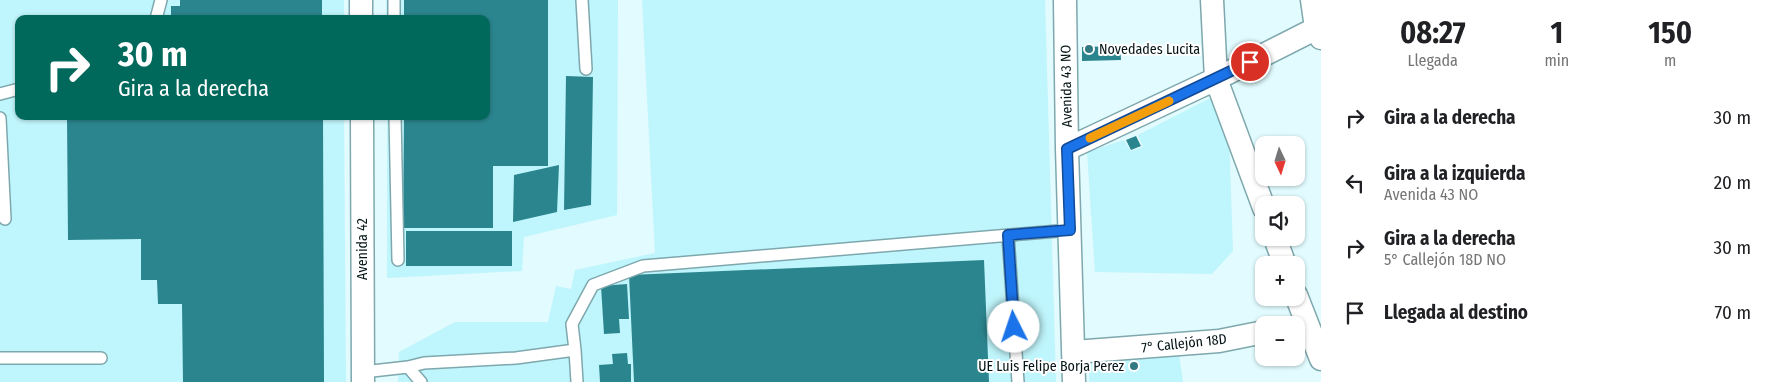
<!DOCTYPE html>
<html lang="es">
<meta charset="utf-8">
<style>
body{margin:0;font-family:"Fira Sans Condensed",sans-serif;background:#f6f6f6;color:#202124;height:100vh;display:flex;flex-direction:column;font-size:19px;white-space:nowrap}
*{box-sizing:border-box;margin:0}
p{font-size:16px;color:#757577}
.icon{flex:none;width:28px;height:28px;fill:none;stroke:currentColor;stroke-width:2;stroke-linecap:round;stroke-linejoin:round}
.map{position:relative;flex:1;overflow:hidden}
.drawer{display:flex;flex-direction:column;background:#fff;width:450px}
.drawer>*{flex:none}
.guide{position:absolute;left:15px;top:15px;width:475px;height:105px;border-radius:10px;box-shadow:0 1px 4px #0004;background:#00695c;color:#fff;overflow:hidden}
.needle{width:32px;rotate:176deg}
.fabs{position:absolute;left:1255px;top:136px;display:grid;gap:10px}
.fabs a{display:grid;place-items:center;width:50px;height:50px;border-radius:10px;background:#fff;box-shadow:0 1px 4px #0004;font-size:25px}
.pin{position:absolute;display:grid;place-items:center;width:42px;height:42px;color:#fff;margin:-21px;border:2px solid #fff;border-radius:50%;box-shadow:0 1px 5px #0007}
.me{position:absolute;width:55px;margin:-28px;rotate:356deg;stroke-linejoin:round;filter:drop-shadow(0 0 4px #0008)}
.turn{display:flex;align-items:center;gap:18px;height:105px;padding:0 20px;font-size:22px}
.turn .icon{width:65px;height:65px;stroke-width:2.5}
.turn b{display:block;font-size:35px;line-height:42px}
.eta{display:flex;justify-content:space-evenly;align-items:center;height:85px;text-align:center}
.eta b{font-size:30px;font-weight:700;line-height:35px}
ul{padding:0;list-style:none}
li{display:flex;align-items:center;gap:15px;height:65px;padding:0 20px}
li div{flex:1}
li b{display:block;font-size:19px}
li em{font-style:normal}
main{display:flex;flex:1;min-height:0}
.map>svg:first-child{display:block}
.built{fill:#bff5fc}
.building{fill:#2b858e}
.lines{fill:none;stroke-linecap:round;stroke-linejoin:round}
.service-casing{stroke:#7ea8ad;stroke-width:14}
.minor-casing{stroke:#7ea8ad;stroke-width:25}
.service{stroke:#fff;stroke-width:11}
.minor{stroke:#fff;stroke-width:22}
.route-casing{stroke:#114b97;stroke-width:12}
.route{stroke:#1a73e8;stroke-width:9}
.slow{stroke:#f59e0b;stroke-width:9}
.poi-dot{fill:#327a82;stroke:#fff;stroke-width:2}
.labels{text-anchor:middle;stroke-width:4;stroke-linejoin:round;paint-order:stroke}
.poi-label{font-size:14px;fill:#041315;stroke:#fff;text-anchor:start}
.street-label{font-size:14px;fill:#041315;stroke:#fff}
</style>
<main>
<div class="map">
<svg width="1321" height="382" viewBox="0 0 1321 382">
<rect width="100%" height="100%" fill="#e1fbfe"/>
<path class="built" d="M0,0H344V19H19V116H344L346,382H0Z
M386,0H618L617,215L524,237L522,271L387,278V116H486V19H386Z
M642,0H1045L1056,382H398L399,352L455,322H548L556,286L571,289L575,270L655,253Z
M1216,95L1229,133L1233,251L1212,274L1095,272L1087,152L1124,140L1131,151L1143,147L1138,135Z
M1178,347L1183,382H1089V354Z"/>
<path class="building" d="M180,0H322V19H171V6H180Z
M404,0H548V166H493V228H403L404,116H486V19H404Z
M1120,46L1121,60L1082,61V47Z
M566,76L593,77L591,205L564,210Z
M67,116H323L324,382H183L182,304H158L157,280H141V239L68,240Z
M1136,136L1141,146L1131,150L1126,140Z
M559,165L557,212L513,222L514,175Z
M406,231H512V266H406Z
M984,260L989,382H634L629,275Z
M627,284L629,319H619L620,333L604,334L601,286Z
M627,353L628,364H631V382H600L599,365L613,364L612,354Z"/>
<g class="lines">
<defs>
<path id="service" d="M582,0L586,69
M156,19L161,0
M394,19V0
M0,94L19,89
M395,116L398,260
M0,118L5,219
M1008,235L1018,382
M575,350L577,382
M0,358H101
M408,367L421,382
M363,372L408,367L424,363L516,358L575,350L572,324L593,285L643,266L1070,230"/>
<path id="minor" d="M361,0V19
M1065,0L1067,149L1074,382
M1212,0L1216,79L1264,208
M1312,0L1316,28L1321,38
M362,116L363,382
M1067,149L1216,79L1321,26
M1275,238L1285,265
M1296,295L1321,359
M1074,352L1219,341L1264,332"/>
</defs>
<use href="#service" class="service-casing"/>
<use href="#minor" class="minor-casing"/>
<use href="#service" class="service"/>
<use href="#minor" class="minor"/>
</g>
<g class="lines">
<defs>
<path id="route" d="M1014,327L1008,235L1070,230L1067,149L1250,62"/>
</defs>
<use href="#route" class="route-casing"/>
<use href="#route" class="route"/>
<path class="slow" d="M1090,138L1169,101"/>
</g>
<g class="poi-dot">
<circle cx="1089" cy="49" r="5"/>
<circle cx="1134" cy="366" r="5"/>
</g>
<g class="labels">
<g class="poi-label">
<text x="1099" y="54">Novedades Lucita</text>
<text x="1124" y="371" text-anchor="end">UE Luis Felipe Borja Perez</text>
</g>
<g class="street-label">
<text transform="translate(1066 86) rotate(-91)" y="5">Avenida 43 NO</text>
<text transform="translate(362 249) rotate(-90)" y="5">Avenida 42</text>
<text transform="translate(1184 343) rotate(-6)" y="5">7° Callejón 18D</text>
</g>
</g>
</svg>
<div class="fabs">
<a><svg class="needle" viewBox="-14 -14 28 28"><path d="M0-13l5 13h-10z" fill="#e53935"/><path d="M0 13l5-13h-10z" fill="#757577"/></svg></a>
<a><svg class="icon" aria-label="sound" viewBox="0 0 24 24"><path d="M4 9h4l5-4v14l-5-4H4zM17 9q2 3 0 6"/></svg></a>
<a>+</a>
<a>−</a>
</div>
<div class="pin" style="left:1250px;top:62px;background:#d93025"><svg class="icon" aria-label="arrive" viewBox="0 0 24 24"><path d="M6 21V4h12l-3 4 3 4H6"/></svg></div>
<svg class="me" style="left:1014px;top:327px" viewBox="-20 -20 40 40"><circle r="19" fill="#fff"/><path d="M0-13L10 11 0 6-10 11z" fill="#1a73e8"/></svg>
<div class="guide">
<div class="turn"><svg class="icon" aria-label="right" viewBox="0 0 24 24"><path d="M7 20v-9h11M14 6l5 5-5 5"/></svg><div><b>30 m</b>Gira a la derecha</div></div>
</div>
</div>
<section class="drawer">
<div class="eta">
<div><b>08:27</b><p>Llegada</p></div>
<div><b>1</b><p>min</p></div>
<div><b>150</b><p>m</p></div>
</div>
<ul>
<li><svg class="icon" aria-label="right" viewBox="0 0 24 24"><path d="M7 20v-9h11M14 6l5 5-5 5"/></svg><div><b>Gira a la derecha</b></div><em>30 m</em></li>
<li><svg class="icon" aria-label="left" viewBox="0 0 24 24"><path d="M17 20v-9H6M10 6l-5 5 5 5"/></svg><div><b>Gira a la izquierda</b><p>Avenida 43 NO</p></div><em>20 m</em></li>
<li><svg class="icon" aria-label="right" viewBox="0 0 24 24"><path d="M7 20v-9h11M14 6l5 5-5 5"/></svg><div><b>Gira a la derecha</b><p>5° Callejón 18D NO</p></div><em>30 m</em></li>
<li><svg class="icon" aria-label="arrive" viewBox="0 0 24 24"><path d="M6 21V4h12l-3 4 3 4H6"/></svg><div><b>Llegada al destino</b></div><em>70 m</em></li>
</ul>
</section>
</main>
